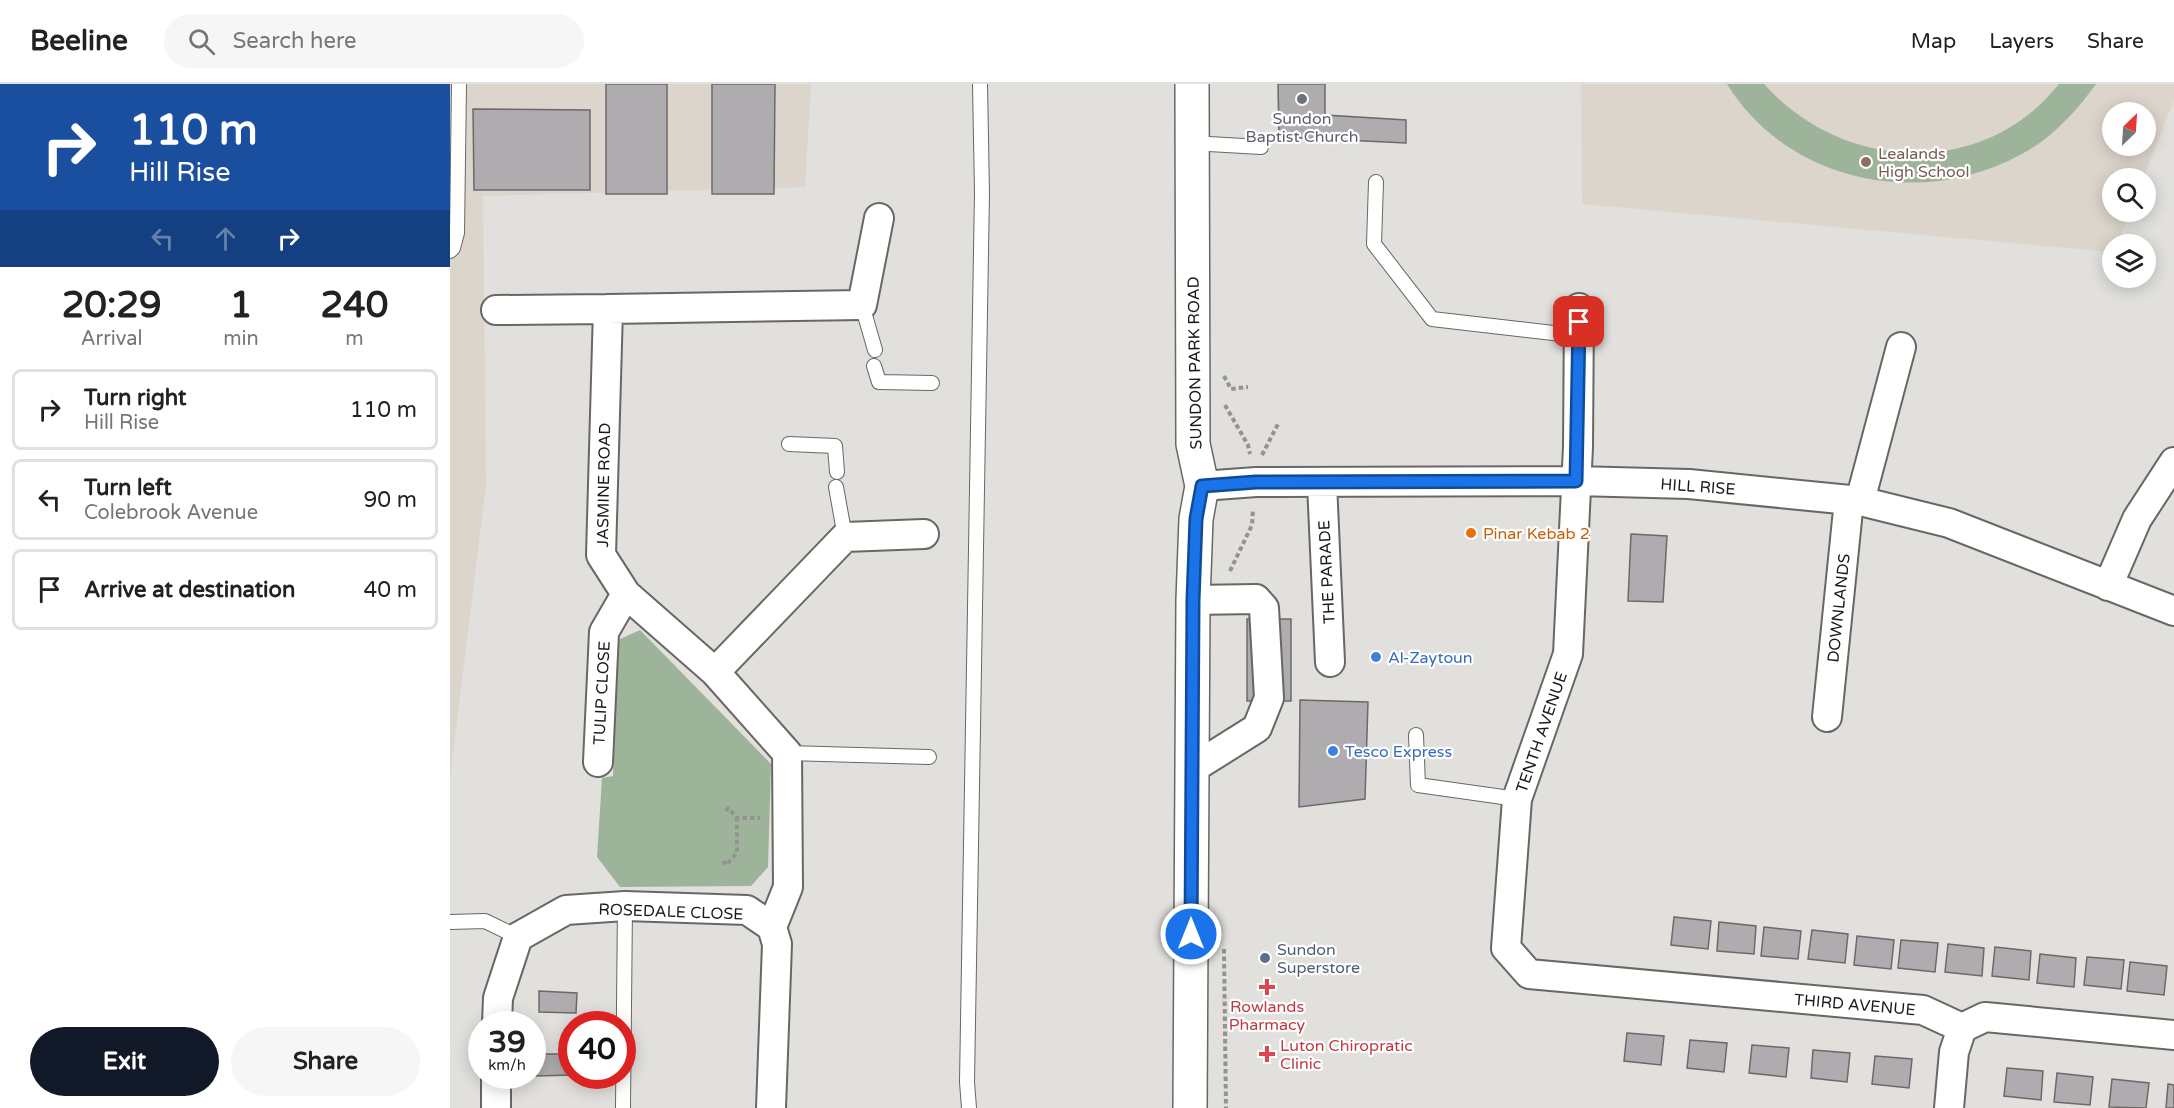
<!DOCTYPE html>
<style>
body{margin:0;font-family:"Varela Round",sans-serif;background:#f6f6f6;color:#222;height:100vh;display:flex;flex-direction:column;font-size:22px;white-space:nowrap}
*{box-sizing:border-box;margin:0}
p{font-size:20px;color:#767676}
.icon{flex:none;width:33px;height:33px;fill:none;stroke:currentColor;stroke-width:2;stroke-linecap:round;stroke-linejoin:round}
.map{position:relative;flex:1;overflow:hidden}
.side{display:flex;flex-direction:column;background:#fff;width:450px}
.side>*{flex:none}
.top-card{background:#1a4fa0;color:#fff;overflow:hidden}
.needle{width:39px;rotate:25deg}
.buttons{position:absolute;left:1652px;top:18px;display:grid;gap:12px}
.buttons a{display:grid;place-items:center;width:54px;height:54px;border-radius:50%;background:#fff;box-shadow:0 3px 15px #0003;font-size:30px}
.speed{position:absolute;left:18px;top:927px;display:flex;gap:12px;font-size:30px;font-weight:700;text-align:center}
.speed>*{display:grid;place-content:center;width:78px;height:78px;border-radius:50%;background:#fff;box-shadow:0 3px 15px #0003;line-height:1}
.speed small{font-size:15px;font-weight:400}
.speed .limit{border:9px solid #d22;background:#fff;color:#111}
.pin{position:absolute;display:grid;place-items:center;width:51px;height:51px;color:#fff;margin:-26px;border-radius:12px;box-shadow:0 3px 9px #0006}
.me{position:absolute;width:66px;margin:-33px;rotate:0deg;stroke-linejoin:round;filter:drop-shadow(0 0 4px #0008)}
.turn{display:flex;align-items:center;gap:21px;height:126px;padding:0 30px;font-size:27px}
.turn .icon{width:78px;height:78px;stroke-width:2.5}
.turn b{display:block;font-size:42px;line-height:51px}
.lanes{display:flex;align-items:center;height:57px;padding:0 30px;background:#0003;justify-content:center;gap:30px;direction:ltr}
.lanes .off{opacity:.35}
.eta{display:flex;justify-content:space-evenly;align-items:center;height:102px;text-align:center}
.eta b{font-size:36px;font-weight:800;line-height:42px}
.cta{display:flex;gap:12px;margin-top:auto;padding:12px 30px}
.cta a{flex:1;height:69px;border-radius:36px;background:#111827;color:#fff;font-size:24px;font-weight:800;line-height:69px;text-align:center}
.cta a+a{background:#f6f6f6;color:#222}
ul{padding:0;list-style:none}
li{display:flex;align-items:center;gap:18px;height:81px;margin:0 12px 9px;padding:0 18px;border:3px solid #e0e0e0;border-radius:9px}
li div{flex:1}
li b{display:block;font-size:22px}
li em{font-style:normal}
header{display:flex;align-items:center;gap:36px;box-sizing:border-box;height:84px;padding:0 30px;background:#fff;border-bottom:2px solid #e0e0e0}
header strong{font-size:28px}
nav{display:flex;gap:33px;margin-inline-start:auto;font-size:21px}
.search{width:420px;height:54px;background:#f6f6f6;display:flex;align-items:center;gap:15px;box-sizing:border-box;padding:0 21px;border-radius:33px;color:#767676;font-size:22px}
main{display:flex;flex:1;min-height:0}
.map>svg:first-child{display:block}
.built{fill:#dbd5cb;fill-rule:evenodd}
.green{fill:#9eb49a}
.building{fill:#aeacae;stroke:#6c696b;stroke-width:1.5}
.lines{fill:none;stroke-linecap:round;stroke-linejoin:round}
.lane-casing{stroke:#696764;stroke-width:16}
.street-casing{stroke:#696764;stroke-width:32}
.secondary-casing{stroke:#696764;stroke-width:36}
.path{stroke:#949391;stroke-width:4;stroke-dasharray:4.5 3;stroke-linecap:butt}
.lane{stroke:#fff;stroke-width:14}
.street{stroke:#fff;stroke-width:28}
.secondary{stroke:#fff;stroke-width:33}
.route-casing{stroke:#114b97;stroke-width:15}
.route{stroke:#1a73e8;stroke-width:10}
.worship-dot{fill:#6b7280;stroke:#fff;stroke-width:2}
.education-dot{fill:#8d6e63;stroke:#fff;stroke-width:2}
.food-dot{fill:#e8710a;stroke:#fff;stroke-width:2}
.shop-dot{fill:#3f7fe0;stroke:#fff;stroke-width:2}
.service-dot{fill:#5c6f8a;stroke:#fff;stroke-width:2}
.health-dot{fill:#e0444e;stroke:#fff;stroke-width:2}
.labels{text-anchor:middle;stroke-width:4.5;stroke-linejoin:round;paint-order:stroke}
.worship-label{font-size:16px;fill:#5b616d;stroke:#fff}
.education-label{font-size:16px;fill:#785e54;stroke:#fff;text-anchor:start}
.street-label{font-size:16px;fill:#1b1a19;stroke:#fff}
.food-label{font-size:16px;fill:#c56008;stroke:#fff;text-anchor:start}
.shop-label{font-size:16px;fill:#366cbe;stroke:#fff;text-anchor:start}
.service-label{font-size:16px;fill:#4e5e75;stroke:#fff;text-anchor:start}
.health-label{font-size:16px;fill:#be3a42;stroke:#fff}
</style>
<header>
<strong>Beeline</strong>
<div class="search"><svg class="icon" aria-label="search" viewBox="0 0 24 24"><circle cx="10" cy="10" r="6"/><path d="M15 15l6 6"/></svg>Search here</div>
<nav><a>Map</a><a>Layers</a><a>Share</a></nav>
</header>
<main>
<section class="side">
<div class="top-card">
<div class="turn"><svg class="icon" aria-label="right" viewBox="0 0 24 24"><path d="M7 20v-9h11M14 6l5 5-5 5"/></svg><div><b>110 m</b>Hill Rise</div></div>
<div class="lanes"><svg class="icon off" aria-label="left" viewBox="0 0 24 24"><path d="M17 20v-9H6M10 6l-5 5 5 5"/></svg><svg class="icon off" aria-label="ahead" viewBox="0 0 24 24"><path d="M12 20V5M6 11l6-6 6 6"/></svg><svg class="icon" aria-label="right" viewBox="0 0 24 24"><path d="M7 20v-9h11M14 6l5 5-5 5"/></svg></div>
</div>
<div class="eta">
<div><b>20:29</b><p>Arrival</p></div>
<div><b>1</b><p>min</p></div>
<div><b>240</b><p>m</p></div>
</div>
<ul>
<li><svg class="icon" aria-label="right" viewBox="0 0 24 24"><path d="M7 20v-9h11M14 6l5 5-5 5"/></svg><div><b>Turn right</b><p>Hill Rise</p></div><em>110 m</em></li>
<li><svg class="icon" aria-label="left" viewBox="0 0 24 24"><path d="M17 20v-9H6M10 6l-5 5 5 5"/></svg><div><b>Turn left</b><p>Colebrook Avenue</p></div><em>90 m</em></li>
<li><svg class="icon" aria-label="arrive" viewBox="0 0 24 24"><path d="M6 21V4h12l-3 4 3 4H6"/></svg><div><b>Arrive at destination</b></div><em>40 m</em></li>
</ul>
<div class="cta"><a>Exit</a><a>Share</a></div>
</section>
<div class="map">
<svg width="1724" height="1024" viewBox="0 0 1724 1024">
<rect width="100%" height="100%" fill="#e1e0dd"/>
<path class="built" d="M0,0H361L355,103L33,112L36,401L0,694Z
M1131,0H1724V16L1693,94H1662V128H1680L1667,160H1662V168L1132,120ZM1662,28H1695V62H1662Z"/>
<path class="green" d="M1277,0H1314C1392,88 1533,96 1609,0H1646C1626,28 1601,55 1570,71C1471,125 1338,99 1277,0Z
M190,546L321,680L318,783L301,802L170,803L147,773L152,694L163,692L166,557Z"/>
<path class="building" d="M156,0H217V110H156Z
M262,0H325L324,110H262Z
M828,0H875V31L956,36V59L829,53Z
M23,25L140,26V106H24Z
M1181,450L1217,452L1213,518L1178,517Z
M797,535H841V617H797Z
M850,616L918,618L915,715L849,723Z
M1224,833L1261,837L1258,865L1221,861Z
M1269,838L1306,842L1304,870L1267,867Z
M1314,843L1351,847L1348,875L1311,872Z
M1362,846L1398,850L1395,879L1358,875Z
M1407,852L1444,856L1441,885L1404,881Z
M1451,856L1488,859L1485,888L1448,884Z
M1498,860L1534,864L1532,892L1495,888Z
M1545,863L1581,867L1579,896L1542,892Z
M1590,870L1626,874L1624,903L1587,899Z
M1637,873L1674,876L1671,905L1634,901Z
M1680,878L1717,882L1714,911L1677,907Z
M89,907L127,909L126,929L89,928Z
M1177,949L1214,952L1211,981L1174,977Z
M1240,956L1277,959L1274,988L1237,984Z
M1302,961L1339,964L1336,993L1299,989Z
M1363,966L1400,969L1397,998L1361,994Z
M86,970H122V991L86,992Z
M1425,972L1462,975L1459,1004L1422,1000Z
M1557,984L1593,987L1591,1016L1554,1012Z
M1607,989L1643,993L1640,1021L1604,1018Z
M1662,995L1699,999L1696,1024L1659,1023Z
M1718,1000L1724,1001V1024H1716Z"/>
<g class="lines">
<defs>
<path id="lane" d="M741,59L811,63
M926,98L924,160L982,235L1129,252
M0,167L3,164L7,149L9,0
M412,221L425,266
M424,282L429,298L482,299
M339,360L385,362L387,388
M386,403L395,453
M966,651L968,701L1067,715
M337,669L479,673
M0,838L35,837L68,853
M173,1024L175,822
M519,1024L517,998L532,109L530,0"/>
<path id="street" d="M1129,224L1128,363L1118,570L1067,715L1056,864L1079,890L1473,926L1512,944
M46,226L158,225
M872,399L880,578
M752,402L806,398L1126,397L1239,400L1410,417L1499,439L1724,527
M1410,417L1451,263
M1658,502L1687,435L1724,378
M265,588L395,453L474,450
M1377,633L1399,416
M148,678L154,548L176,510
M740,686L807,644L819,614L814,524L806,515L743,516
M322,843L338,803L337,669L265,588L176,510L151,471L158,225L412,221L429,134
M47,940L48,914L68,853L116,826L175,822L297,826L322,843L327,860L321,1024
M1512,944L1535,933L1724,951
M46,1024V992
M1499,1024L1504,968L1512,944"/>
<path id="secondary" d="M740,1024L743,516L746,435L752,402L743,360L742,0"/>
</defs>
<use href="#lane" class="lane-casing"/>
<use href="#street" class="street-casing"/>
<use href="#secondary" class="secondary-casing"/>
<path class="path" d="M774,292L781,305L798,303
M775,321L798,361L800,370
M812,371L828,340
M780,487L802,441L803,425
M276,727L278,724L287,734H310
M273,777L276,781L287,769V734
M774,865L776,1024"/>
<use href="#lane" class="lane"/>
<use href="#street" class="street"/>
<use href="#secondary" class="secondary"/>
</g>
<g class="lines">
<defs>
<path id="route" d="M741,850L743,516L746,435L752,402L806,398L1126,397L1129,238"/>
</defs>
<use href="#route" class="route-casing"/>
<use href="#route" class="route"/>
</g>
<circle class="worship-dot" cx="852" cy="15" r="6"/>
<circle class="education-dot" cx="1416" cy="78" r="6"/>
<circle class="food-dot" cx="1021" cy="449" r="6"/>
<g class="shop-dot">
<circle cx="926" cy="573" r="6"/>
<circle cx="883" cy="667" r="6"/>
</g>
<circle class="service-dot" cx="815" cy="874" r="6"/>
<g class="health-dot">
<path d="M814 894h6v6h6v6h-6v6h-6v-6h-6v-6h6z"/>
<path d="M814 961h6v6h6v6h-6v6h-6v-6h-6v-6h6z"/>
</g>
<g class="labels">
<g class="worship-label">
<text x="852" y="40">Sundon<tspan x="852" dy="18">Baptist Church</tspan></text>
</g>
<g class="education-label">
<text x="1428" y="75">Lealands<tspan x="1428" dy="18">High School</tspan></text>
</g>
<g class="street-label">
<text transform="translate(744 279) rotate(-91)" y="6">SUNDON PARK ROAD</text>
<text transform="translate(153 401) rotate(-89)" y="6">JASMINE ROAD</text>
<text transform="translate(1248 402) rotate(4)" y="6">HILL RISE</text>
<text transform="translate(876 488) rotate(-93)" y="6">THE PARADE</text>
<text transform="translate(1388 524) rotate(-84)" y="6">DOWNLANDS</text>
<text transform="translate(151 609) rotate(-87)" y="6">TULIP CLOSE</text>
<text transform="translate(1091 648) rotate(-71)" y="6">TENTH AVENUE</text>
<text transform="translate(221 827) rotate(2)" y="6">ROSEDALE CLOSE</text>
<text transform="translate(1405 920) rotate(5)" y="6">THIRD AVENUE</text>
</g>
<g class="food-label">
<text x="1033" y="455">Pinar Kebab 2</text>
</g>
<g class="shop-label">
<text x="938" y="579">Al-Zaytoun</text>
<text x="895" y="673">Tesco Express</text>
</g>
<g class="service-label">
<text x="827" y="871">Sundon<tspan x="827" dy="18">Superstore</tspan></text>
</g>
<g class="health-label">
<text x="817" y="928">Rowlands<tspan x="817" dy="18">Pharmacy</tspan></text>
<text x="830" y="967" text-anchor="start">Luton Chiropratic<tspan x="830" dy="18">Clinic</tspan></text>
</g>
</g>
</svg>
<div class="buttons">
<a><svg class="needle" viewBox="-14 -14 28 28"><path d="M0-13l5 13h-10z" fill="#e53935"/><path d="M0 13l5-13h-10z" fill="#767676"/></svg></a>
<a><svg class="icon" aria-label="search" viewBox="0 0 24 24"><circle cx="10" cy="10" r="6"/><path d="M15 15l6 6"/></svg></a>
<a><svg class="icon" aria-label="layers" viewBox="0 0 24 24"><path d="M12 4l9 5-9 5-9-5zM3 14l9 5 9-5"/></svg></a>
</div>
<div class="speed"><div>39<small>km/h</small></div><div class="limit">40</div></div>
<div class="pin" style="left:1129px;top:238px;background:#d93025"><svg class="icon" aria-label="arrive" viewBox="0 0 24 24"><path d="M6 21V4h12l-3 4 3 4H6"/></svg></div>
<svg class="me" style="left:741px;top:850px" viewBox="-20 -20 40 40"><circle r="17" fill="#1a73e8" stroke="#fff" stroke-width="3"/><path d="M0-11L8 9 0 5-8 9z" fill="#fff"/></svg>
</div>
</main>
